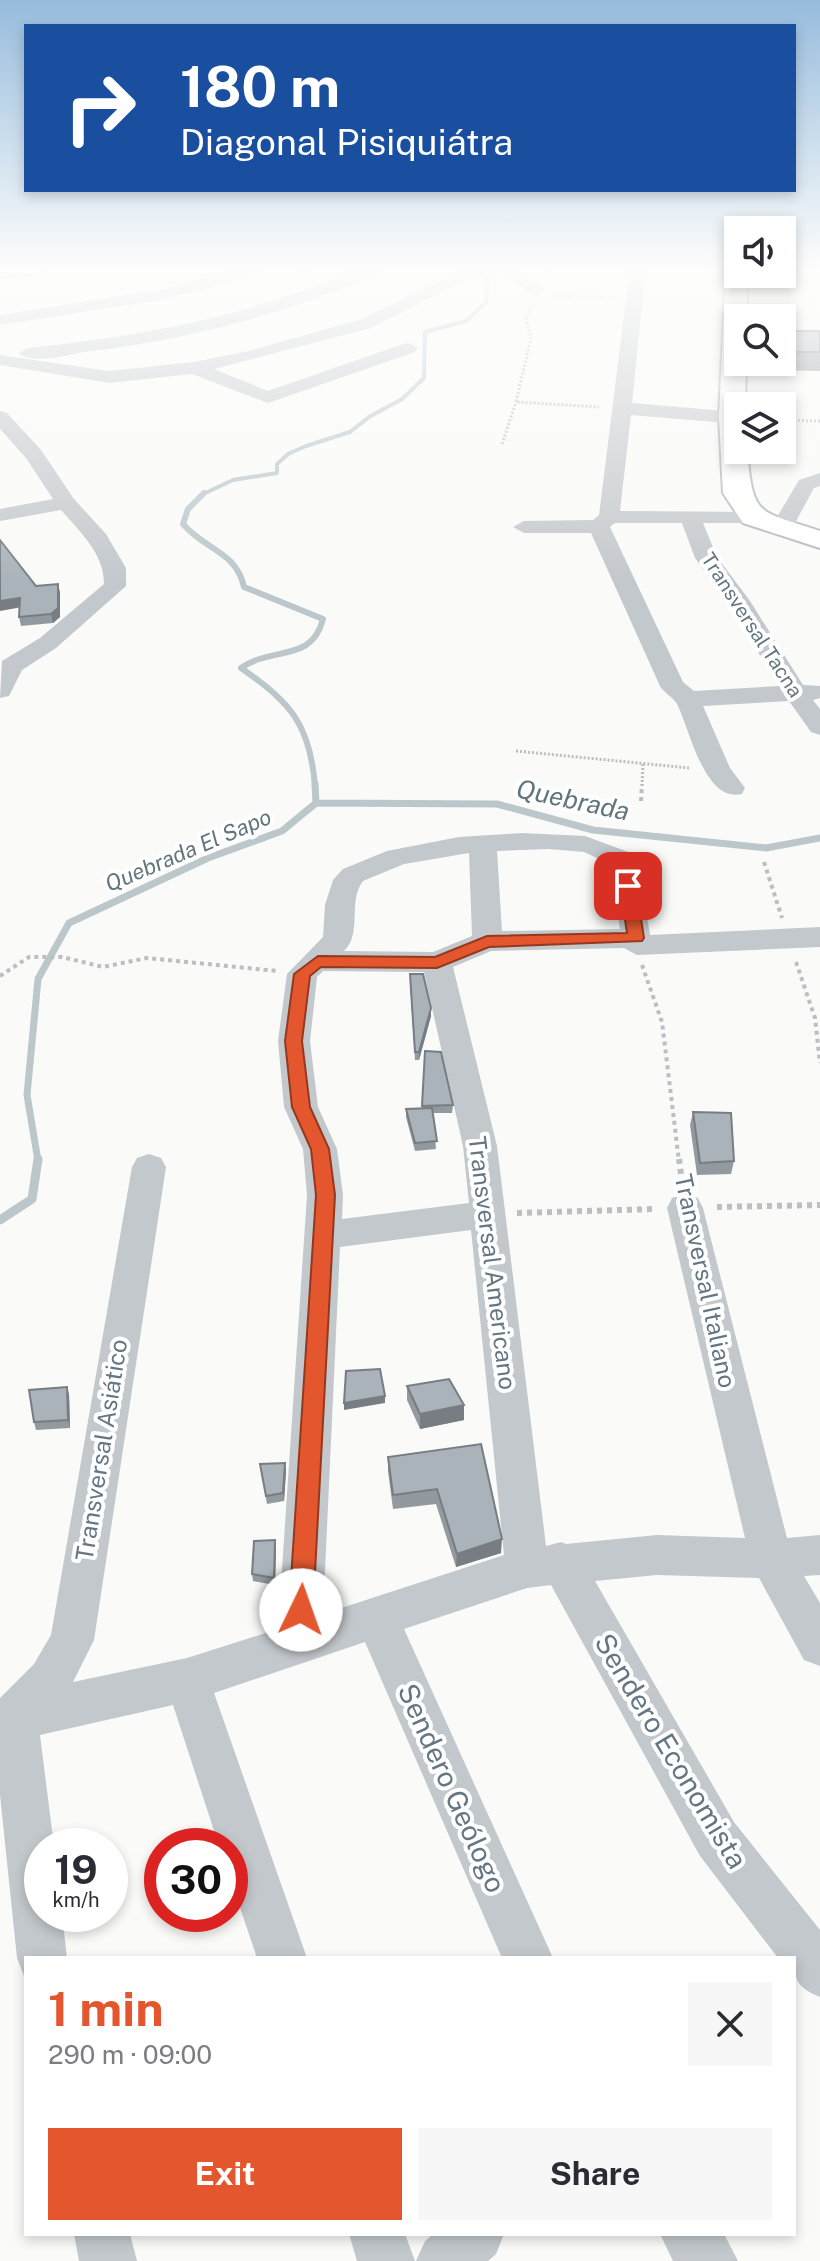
<!DOCTYPE html>
<meta charset="utf-8">
<style>
body{margin:0;font-family:"Public Sans",sans-serif;background:#f7f7f7;color:#2b2b33;height:100vh;display:flex;flex-direction:column;font-size:30px;white-space:nowrap}
*{box-sizing:border-box;margin:0}
p{font-size:26px;color:#7c7c81}
.icon{flex:none;width:44px;height:44px;fill:none;stroke:currentColor;stroke-width:2;stroke-linecap:round;stroke-linejoin:round}
.map{position:relative;flex:1;overflow:hidden}
.details{position:absolute;left:24px;top:1956px;width:772px;height:280px;display:flex;flex-direction:column;background:#fff;border-radius:0px;box-shadow:0 4px 12px #0003}
.details>*{flex:none}
.hud{position:absolute;left:24px;top:24px;width:772px;height:168px;border-radius:0px;box-shadow:0 4px 12px #0003;background:#1a4fa0;color:#fff;overflow:hidden}
.fabs{position:absolute;left:724px;top:216px;display:grid;gap:16px}
.fabs a{display:grid;place-items:center;width:72px;height:72px;border-radius:0px;background:#fff;box-shadow:0 4px 12px #0003;font-size:40px}
.speed{position:absolute;left:24px;top:1828px;display:flex;gap:16px;font-size:40px;font-weight:700;text-align:center}
.speed>*{display:grid;place-content:center;width:104px;height:104px;border-radius:50%;background:#fff;box-shadow:0 4px 12px #0003;line-height:1}
.speed small{font-size:20px;font-weight:400}
.speed .limit{border:12px solid #d22;background:#fff;color:#111}
.pin{position:absolute;display:grid;place-items:center;width:68px;height:68px;color:#fff;margin:-34px;border-radius:16px;box-shadow:0 4px 12px #0006}
.me{position:absolute;width:88px;margin:-44px;rotate:3deg;stroke-linejoin:round;filter:drop-shadow(0 0 6px #0008)}
.turn{display:flex;align-items:center;gap:28px;height:168px;padding:0 24px;font-size:36px}
.turn .icon{width:104px;height:104px;stroke-width:2.5}
.turn b{display:block;font-size:56px;line-height:68px}
.round{display:grid;place-items:center;flex:none;width:84px;height:84px;border-radius:0px;background:#f7f7f7}
.head{display:flex;align-items:center;justify-content:space-between;height:136px;padding:0 24px}
h1{font-size:48px;font-weight:700;line-height:60px;color:#e4572e}
.primary-button{display:flex;gap:16px;margin-top:auto;padding:16px 24px}
.primary-button a{flex:1;height:92px;border-radius:0px;background:#e4572e;color:#fff;font-size:32px;font-weight:700;line-height:92px;text-align:center}
.primary-button a+a{background:#f7f7f7;color:#2b2b33}
.map>svg:first-child{display:block}
.lines{fill:none;stroke-linecap:round;stroke-linejoin:round}
.stream-far3{stroke:#bbc7cb;stroke-width:4}
.stream-far2{stroke:#bbc7cb;stroke-width:6}
.stream-far1{stroke:#bbc7cb;stroke-width:7}
.stream{stroke:#bbc7cb;stroke-width:9}
.secondary-casing{stroke:#b3babf;stroke-width:4}
.primary-casing{stroke:#b5babe;stroke-width:4}
.path-far2{stroke:#bbbfc2;stroke-width:3;stroke-dasharray:2 2;stroke-linecap:butt}
.path-far1{stroke:#bbbfc2;stroke-width:4;stroke-dasharray:4 4;stroke-linecap:butt}
.path{stroke:#bbbfc2;stroke-width:6;stroke-dasharray:5 5;stroke-linecap:butt}
.street{fill:#c3c8cc;fill-rule:evenodd}
.secondary{fill:#fff;fill-rule:evenodd}
.primary{fill:#fff;fill-rule:evenodd}
.wall{fill:#929a9f}
.shaded-wall{fill:#777d82}
.building{fill:#aab3b9;stroke:#777d82;stroke-width:2}
.route{fill:#e4572e;stroke:#94391e;stroke-width:2}
.labels{text-anchor:middle;stroke-width:8;stroke-linejoin:round;paint-order:stroke}
.far-street-label{font-size:20px;fill:#657683;stroke:#fff}
.far-water-label{font-size:22px;font-style:italic;fill:#60757c;stroke:#fff}
.street-label{font-size:24px;fill:#657683;stroke:#fff}
.water-label{font-size:26px;font-style:italic;fill:#60757c;stroke:#fff}
.near-street-label{font-size:28px;fill:#657683;stroke:#fff}
</style>
<div class="map">
<svg width="820" height="2261" viewBox="0 0 820 2261">
<rect width="100%" height="100%" fill="#fafaf8"/>
<g class="lines">
<path class="stream-far3" d="M201,495L233,480L277,473V464L288,454L306,446L350,432L369,417L402,399L424,378L425,332L466,321L486,302L487,277L499,267"/>
<path class="stream-far2" d="M204,493L188,509L183,524C205,550 236,551 244,587L323,619C312,663 272,646 241,668C291,703 310,724 315,786"/>
<path class="stream-far1" d="M315,784L316,803
M316,803L497,804L593,830L766,848L820,838
M38,1161L27,1095L38,979L69,923L208,858L282,831L316,803"/>
<path class="stream" d="M0,1220L32,1199L38,1159"/>
<defs>
<path id="secondary" d="M726,267H738V274H747V318H738V362H746L745,406H738V450H747C753,519 758,510 820,531V548L743,523L723,493L719,417Z"/>
<path id="primary" d="M0,267H46L35,273L0,277Z"/>
</defs>
<use href="#secondary" class="secondary-casing"/>
<use href="#primary" class="primary-casing"/>
<path class="path-far2" d="M291,267L313,273
M546,276L552,267
M552,296L614,298
M531,307L526,319L531,338L516,402L599,407
M782,420L820,421
M502,444L516,402
M516,751L689,768
M642,786L643,763"/>
<path class="path-far1" d="M641,801L642,784
M764,862L782,918
M796,962L815,1018L820,1063
M642,965L662,1022L679,1161
M0,976L29,957H62L103,967L147,958L277,971"/>
<path class="path" d="M679,1159L682,1182
M717,1207L820,1205
M517,1213L655,1209"/>
<path class="street" d="M246,267H269L235,281L165,299L0,325V315L165,289Z
M360,267H381C369,280 344,287 327,294C248,324 167,342 84,352C68,355 31,365 19,353L28,348C143,336 254,316 360,267Z
M470,267H491L371,328L214,369L268,391L403,344L409,343L418,348L415,352L268,403L192,374L109,383L0,365V355L109,371L194,362L248,351L359,320Z
M497,267H515L545,290L537,295L531,294Z
M630,267H646L632,403L738,412V424L631,415L620,511L761,512L764,517L761,522L753,523H703L717,557L750,601L803,685L820,686V698L813,700L820,709V735L811,732L789,701L703,706L730,768L745,788L742,794C704,803 690,729 677,704C673,697 664,693 660,686L591,533H524L513,527L524,521L593,520L599,515ZM615,523H682L695,558L727,602L779,686L694,691L683,682L610,527Z
M0,411L7,413L41,450L74,499L106,534L126,568V586L56,648L22,670L9,696L0,698L2,661L40,638L104,584C104,553 80,532 61,510L0,521V509L53,499L26,458L0,429Z
M820,473V486L814,488L789,534H773L770,529L799,480Z
M522,833L585,836L634,854L638,860L650,935L820,927V947L637,955L624,948L491,951L453,967L497,1146L546,1546L561,1542L566,1544L657,1535L745,1538L667,1208L672,1198L685,1194L698,1198L703,1208L787,1538L820,1535V1575L804,1576L820,1603V1666L804,1660L759,1578L657,1575L595,1581L734,1822L820,1930V1997C798,1988 794,1981 794,1958H778L700,1856L551,1585L527,1588L404,1629L553,1958H502L365,1642L214,1693L307,1958H257L230,1878V1846H219L173,1705L40,1735L54,1846H42V1914H62L67,1958H26L24,1976L17,1958L0,1795V1698L34,1664L51,1635L132,1167L137,1158L149,1154L161,1158L166,1167L94,1640L73,1682L187,1658L278,1629L307,1195L303,1149L284,1107L278,1041L287,974L323,937L325,905L333,880L343,869L387,851L459,837ZM549,849L584,852L610,864L620,929L502,931L497,851ZM469,853L472,936L433,952L344,951C363,933 347,902 363,881L404,864ZM323,971L424,972L463,1146L469,1203L342,1219L343,1195L337,1149L318,1107L310,1041L317,977ZM471,1230L504,1555L323,1614L340,1247Z
M74,2234H130L137,2261H79Z
M349,2234H405L415,2261H357Z
M433,2234H504L496,2254L488,2261H416L425,2241Z
M660,2234H724L738,2261H673Z"/>
<use href="#secondary" class="secondary"/>
<use href="#primary" class="primary"/>
</g>
<path class="wall" d="M782,331H820V371L759,370L757,362H782Z
M58,584L60,593V617L53,623L21,626L19,617L36,586Z
M410,982L431,1016L419,1060H415Z
M425,1051L453,1105L452,1113H433L436,1149L415,1151L406,1117V1109L422,1108Z
M693,1112L734,1161L731,1174L697,1175L690,1125Z
M407,1386L464,1405V1420L420,1429L407,1400Z
M69,1394L70,1428L36,1430L34,1422Z
M481,1444L501,1553L456,1567L436,1504L393,1509L388,1471V1457Z
M285,1463L286,1471L284,1501L267,1504L260,1464Z
M276,1547L275,1585L253,1581L252,1574Z"/>
<path class="shaded-wall" d="M58,584L60,593V617L53,623L51,614Z
M20,598L22,607L0,611V601Z
M431,1008V1016L419,1060V1052Z
M67,1387L69,1394L70,1428L68,1420Z
M385,1396V1403L344,1410V1403Z
M464,1405V1420L420,1429V1414Z
M285,1463L286,1471L284,1501L283,1493Z
M502,1539L501,1553L456,1567L457,1554Z
M275,1540L276,1547L275,1585L274,1578Z"/>
<path class="building" d="M782,331H820V352H782Z
M0,540L36,586L58,584V608L51,614L19,617L20,598L0,601Z
M410,974H423L431,1008L419,1052H415Z
M425,1051L441,1052L453,1105L422,1106Z
M432,1108L437,1141L415,1143L406,1109Z
M693,1112L731,1113L734,1161L700,1163Z
M380,1369L385,1396L344,1403L346,1371Z
M449,1379L464,1405L420,1414L407,1386Z
M67,1387L68,1420L34,1422L29,1390Z
M481,1444L502,1539L457,1554L437,1489L393,1495L388,1457Z
M285,1463L283,1493L266,1496L260,1464Z
M275,1540L274,1578L252,1574L254,1541Z"/>
<linearGradient id="sky" x2="0" y2="1"><stop stop-color="#96bcdc"/><stop offset="0.46" stop-color="#fdfdfc"/><stop offset="1" stop-color="#fdfdfc" stop-opacity="0"/></linearGradient>
<rect width="820" height="583" fill="url(#sky)"/>
<path class="route" d="M628,881L636,886L644,938L642,941L489,947L437,968L321,967L310,976L302,1041L310,1107L329,1149L335,1195L313,1610L309,1617L301,1621L293,1617L289,1610L316,1195L311,1149L292,1107L285,1041L294,974L318,956L435,957L487,936L627,933L620,886Z"/>
<g class="labels">
<g class="far-street-label">
<text transform="translate(752 625) rotate(57)" y="7">Transversal Tacna</text>
</g>
<g class="far-water-label">
<text transform="translate(188 850) rotate(-23)" y="8">Quebrada El Sapo</text>
</g>
<g class="street-label">
<text transform="translate(492 1263) rotate(83)" y="8">Transversal Americano</text>
<text transform="translate(705 1281) rotate(78)" y="8">Transversal Italiano</text>
<text transform="translate(102 1450) rotate(-81)" y="8">Transversal Asiático</text>
</g>
<g class="water-label">
<text transform="translate(573 800) rotate(12)" y="9">Quebrada</text>
</g>
<g class="near-street-label">
<text transform="translate(671 1751) rotate(59)" y="10">Sendero Economista</text>
<text transform="translate(452 1788) rotate(66)" y="10">Sendero Geólogo</text>
</g>
</g>
</svg>
<div class="fabs">
<a><svg class="icon" aria-label="sound" viewBox="0 0 24 24"><path d="M4 9h4l5-4v14l-5-4H4zM17 9q2 3 0 6"/></svg></a>
<a><svg class="icon" aria-label="search" viewBox="0 0 24 24"><circle cx="10" cy="10" r="6"/><path d="M15 15l6 6"/></svg></a>
<a><svg class="icon" aria-label="layers" viewBox="0 0 24 24"><path d="M12 4l9 5-9 5-9-5zM3 14l9 5 9-5"/></svg></a>
</div>
<div class="speed"><div>19<small>km/h</small></div><div class="limit">30</div></div>
<div class="pin" style="left:628px;top:886px;background:#d93025"><svg class="icon" aria-label="arrive" viewBox="0 0 24 24"><path d="M6 21V4h12l-3 4 3 4H6"/></svg></div>
<svg class="me" style="left:301px;top:1610px" viewBox="-20 -20 40 40"><circle r="19" fill="#fff"/><path d="M0-13L10 11 0 6-10 11z" fill="#e4572e"/></svg>
<div class="hud">
<div class="turn"><svg class="icon" aria-label="right" viewBox="0 0 24 24"><path d="M7 20v-9h11M14 6l5 5-5 5"/></svg><div><b>180 m</b>Diagonal Pisiquiátra</div></div>
</div>
<section class="details">
<div class="head"><div><h1>1 min</h1><p>290 m · 09:00</p></div><a class="round"><svg class="icon" aria-label="close" viewBox="0 0 24 24"><path d="M6 6l12 12M18 6L6 18"/></svg></a></div>
<div class="primary-button"><a>Exit</a><a>Share</a></div>
</section>
</div>
